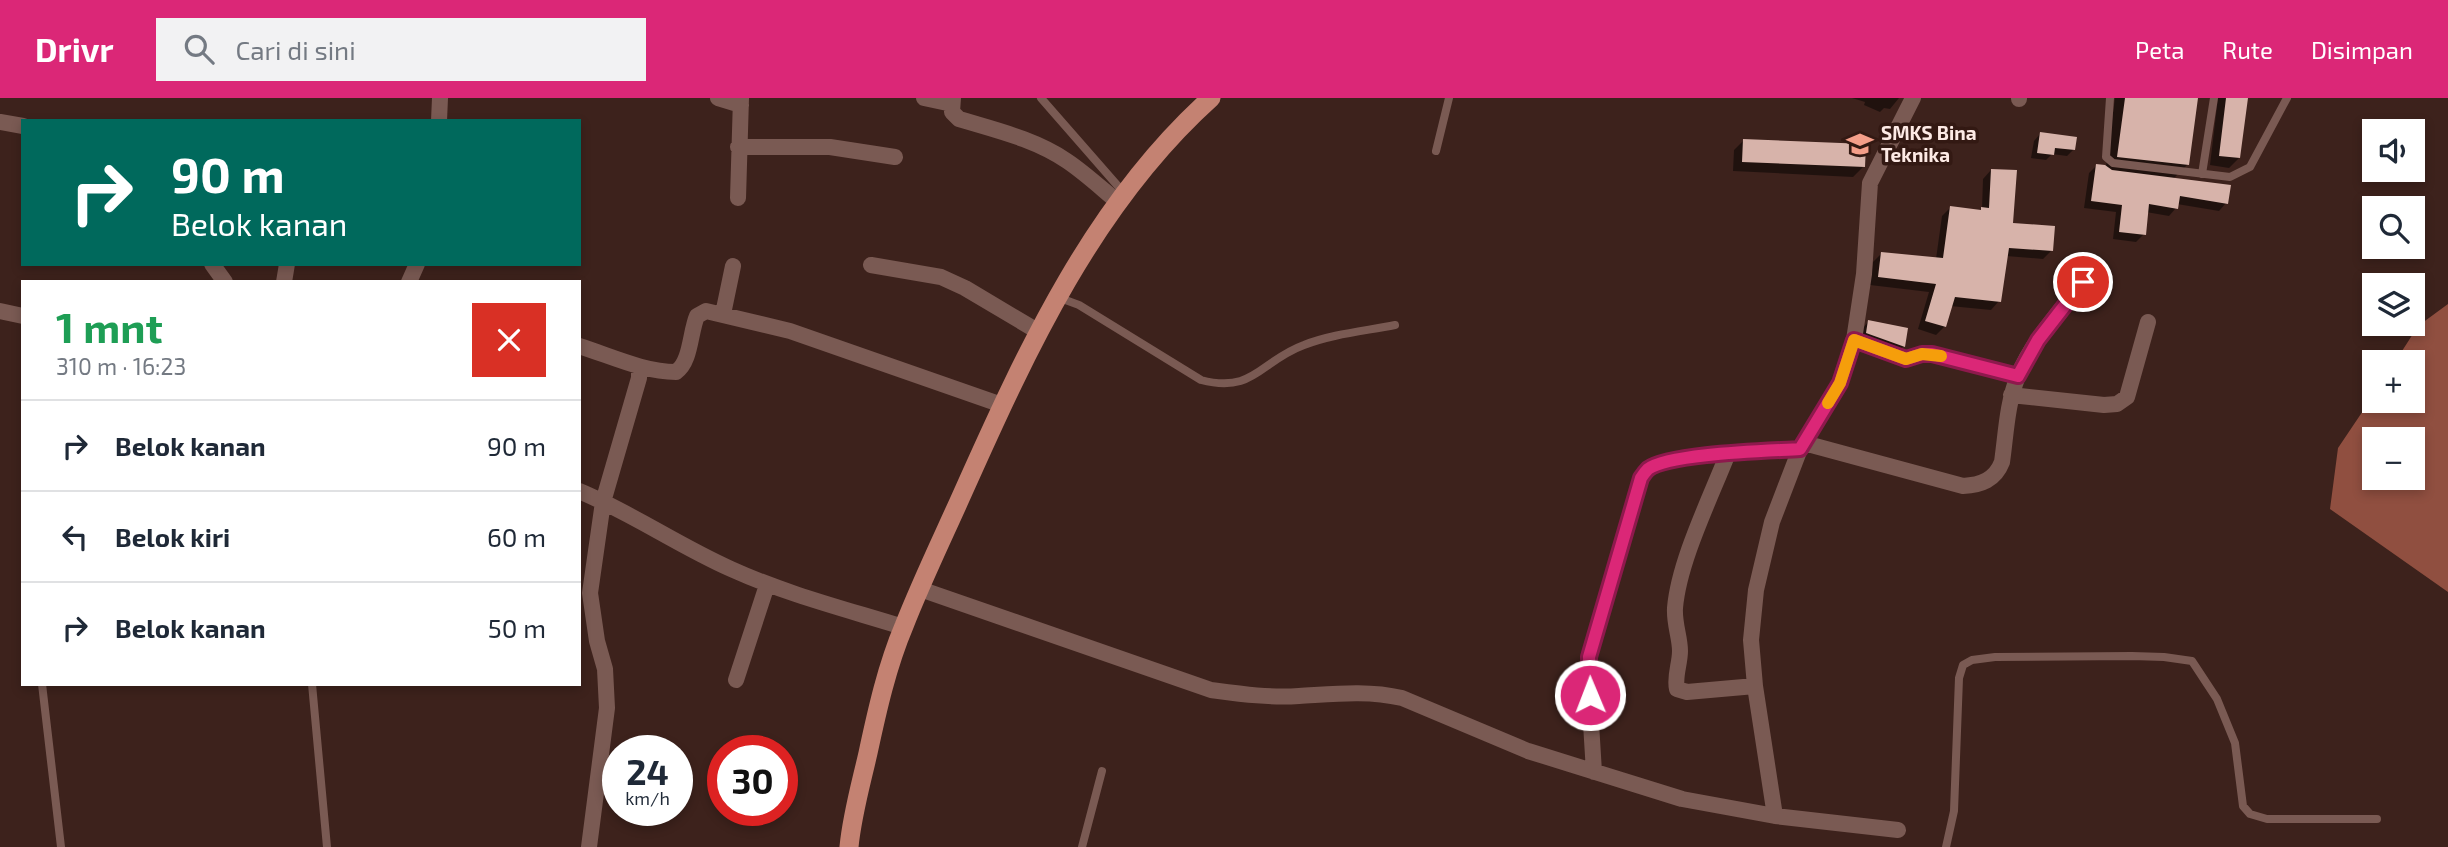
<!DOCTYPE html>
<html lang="id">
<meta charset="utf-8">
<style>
body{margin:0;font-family:"Exo 2",sans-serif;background:#f2f2f3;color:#1f2937;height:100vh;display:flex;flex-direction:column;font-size:26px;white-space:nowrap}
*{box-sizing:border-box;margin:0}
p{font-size:23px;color:#747a83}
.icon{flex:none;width:38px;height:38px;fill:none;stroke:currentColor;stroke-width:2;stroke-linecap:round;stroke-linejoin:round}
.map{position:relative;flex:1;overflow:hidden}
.side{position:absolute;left:21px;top:182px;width:560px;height:406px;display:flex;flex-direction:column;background:#fff;border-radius:0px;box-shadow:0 4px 10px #0003}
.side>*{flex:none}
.guide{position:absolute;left:21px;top:21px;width:560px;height:147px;border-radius:0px;box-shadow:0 4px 10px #0003;background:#00695c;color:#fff;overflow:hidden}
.fabs{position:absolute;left:2362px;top:21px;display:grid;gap:14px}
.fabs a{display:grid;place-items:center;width:63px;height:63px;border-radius:0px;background:#fff;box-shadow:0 4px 10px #0003;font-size:35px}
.speed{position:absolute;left:602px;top:637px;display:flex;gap:14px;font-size:35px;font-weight:700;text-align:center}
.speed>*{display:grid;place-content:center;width:91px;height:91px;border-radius:50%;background:#fff;box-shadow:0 4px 10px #0003;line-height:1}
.speed small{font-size:18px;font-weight:400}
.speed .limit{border:10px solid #d22;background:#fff;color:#111}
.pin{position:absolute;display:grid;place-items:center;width:60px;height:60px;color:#fff;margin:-30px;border:4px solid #fff;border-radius:50%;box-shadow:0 2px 7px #0007}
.me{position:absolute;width:77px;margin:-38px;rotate:359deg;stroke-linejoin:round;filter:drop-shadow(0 0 5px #0008)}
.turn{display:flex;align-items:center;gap:24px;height:147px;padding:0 35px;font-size:32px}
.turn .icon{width:91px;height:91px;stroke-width:2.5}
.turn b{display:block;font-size:49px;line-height:60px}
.round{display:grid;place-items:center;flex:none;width:74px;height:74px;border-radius:0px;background:#f2f2f3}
.headline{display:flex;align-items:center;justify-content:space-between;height:119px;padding:0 35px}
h1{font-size:42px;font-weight:700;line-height:52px;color:#1e9e55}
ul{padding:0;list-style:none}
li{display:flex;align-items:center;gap:21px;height:91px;padding:0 35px;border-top:2px solid #e0e1e3}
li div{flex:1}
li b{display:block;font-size:26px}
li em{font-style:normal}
header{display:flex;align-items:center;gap:42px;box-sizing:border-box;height:98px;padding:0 35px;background:#db2777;color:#fff}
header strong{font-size:33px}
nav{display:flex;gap:38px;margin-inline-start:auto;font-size:24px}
.search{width:490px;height:63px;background:#f2f2f3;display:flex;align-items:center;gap:18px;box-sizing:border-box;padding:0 24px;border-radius:0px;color:#747a83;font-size:26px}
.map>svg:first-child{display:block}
.water{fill:#904f40;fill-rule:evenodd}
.shadow{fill:#0007}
.building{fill:#d7b3aa}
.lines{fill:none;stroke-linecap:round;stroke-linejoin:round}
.service{stroke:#7a5a53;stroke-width:8}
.minor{stroke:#7a5a53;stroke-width:16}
.primary{stroke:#c48272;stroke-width:19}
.route-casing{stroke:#8e194d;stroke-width:18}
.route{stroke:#db2777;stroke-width:12}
.slow{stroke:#f59e0b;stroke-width:12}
.labels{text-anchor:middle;stroke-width:7;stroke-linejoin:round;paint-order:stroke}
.poi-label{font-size:19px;font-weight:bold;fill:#fdeae5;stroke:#331913;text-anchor:start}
</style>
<header>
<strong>Drivr</strong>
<div class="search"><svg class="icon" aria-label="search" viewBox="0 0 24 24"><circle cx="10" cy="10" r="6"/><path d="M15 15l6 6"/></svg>Cari di sini</div>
<nav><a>Peta</a><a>Rute</a><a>Disimpan</a></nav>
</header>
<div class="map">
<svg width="2448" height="749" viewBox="0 0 2448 749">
<rect width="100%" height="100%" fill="#3d221c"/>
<path class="water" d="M2448,206V494L2330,411L2338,350L2375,295V303H2413V264H2395L2418,228ZM2375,341H2413V380H2375Z"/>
<path class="shadow" d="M1852,0H1899L1890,11L1884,10L1880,14L1864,7L1865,4Z
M2115,0H2197L2187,67L2173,81L2226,105L2219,113L2177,106L2176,110L2169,118L2146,114L2144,136L2136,144L2113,141L2116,114L2084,110L2089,75L2096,68L2106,69Z
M2218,0H2246L2239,60L2229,70L2210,67Z
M2040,36L2074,51L2067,58L2052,56L2046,62L2031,60L2034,43Z
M1744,42L1863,69L1853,79L1733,73L1734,52Z
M1991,72L2011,127L2051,153L2043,161L2006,158L1999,203L1991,212L1950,208L1945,228L1936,237L1918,231L1929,194L1870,187L1873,164L1882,155L1936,161L1942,118L1950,110L1979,114L1982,111L1983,81Z
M1868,224L1906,231L1903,248L1897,255L1860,241L1862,231Z"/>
<path class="building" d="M2125,0H2198L2189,67L2117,59Z
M2226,0H2248L2240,60L2219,58Z
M2040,34L2077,39L2075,52L2055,50L2054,57L2037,55Z
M1743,41L1866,46L1865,69L1742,64Z
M2096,66L2105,67L2112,72L2231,87L2228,106L2180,98L2178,111L2149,106L2146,137L2119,134L2122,107L2091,103Z
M1991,71L2017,72L2013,125L2055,128L2053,153L2009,150L2001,204L1955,199L1946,229L1925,223L1936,186L1878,179L1881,154L1943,160L1950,108L1981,112V109L1989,110Z
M1868,222L1908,230L1905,249L1866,235Z"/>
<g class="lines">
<path class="service" d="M1041,0L1124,95
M2110,0L2106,59L2113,65L2230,79L2250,69L2287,0
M1436,53L1449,0
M2202,76L2214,0
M1060,200L1079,207L1201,282C1254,296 1260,263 1304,247C1332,236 1365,233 1395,227
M42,586L61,749
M312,586L327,749
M1082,749L1102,673
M1946,749L1954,713L1959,580L1963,567L1972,562L1995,559L2132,558L2164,559L2192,563L2217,601L2235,645L2243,708L2250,716L2267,721H2377"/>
<path class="minor" d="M718,0L741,7
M924,0L952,6
M953,0L952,14L959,21C995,32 1035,41 1067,63C1085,75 1102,91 1119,105
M2019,0V1
M439,23L440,0
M0,24L23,28
M738,49H830L895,59
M738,100L741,0
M212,166L225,184
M871,167L941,179L965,190L1039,234
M284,184L287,166
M409,184L417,166
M0,213L23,218
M723,216L733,168
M1854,242L1906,261L1922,256H1932L2018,278
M579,248C611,258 644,274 676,274C691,264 690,234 697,218L706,213L790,233L1002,307
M2011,297L2104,307L2117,306L2127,299L2148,224
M1804,345L1963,388C1981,387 1995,382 2002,364C2006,336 2007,305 2018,278C2032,243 2060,214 2083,184
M1728,355C1710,401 1679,463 1675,510C1674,526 1680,539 1680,553C1680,566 1674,579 1677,591L1687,594L1755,588
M579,393C632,415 679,448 731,471C786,496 845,511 903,529
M920,491L1211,592C1241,596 1269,600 1299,598C1334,596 1367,592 1402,600L1528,653L1682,701L1775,718L1898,732
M736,582L767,487
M1594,674L1588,576L1589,559L1641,380C1643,377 1645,374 1648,371C1670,355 1769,353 1800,351
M1775,718L1755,588L1751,542L1756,492L1772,424L1800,351L1840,285L1854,242L1864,176L1870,85L1913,0
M589,749L607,610L605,571L597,543L590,495L603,404L639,280V269"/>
<path class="primary" d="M849,749C852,717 861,686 868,655C877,613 887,568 904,528C922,482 944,437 964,392C1027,251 1094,105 1211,0"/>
</g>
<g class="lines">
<defs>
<path id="route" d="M1590,597L1589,559L1641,380C1643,377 1645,374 1648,371C1670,355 1769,353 1800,351L1840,285L1854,242L1906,261L1922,256H1932L2018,278L2038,242L2083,184"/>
</defs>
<use href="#route" class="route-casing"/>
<use href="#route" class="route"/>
<path class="slow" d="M1828,305L1840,285L1854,242L1906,261L1922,256L1941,258"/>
</g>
<defs>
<symbol id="school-bare" viewBox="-9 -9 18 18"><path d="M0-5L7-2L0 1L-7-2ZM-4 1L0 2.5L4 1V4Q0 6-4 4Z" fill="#f49e89" stroke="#331913" stroke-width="2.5" paint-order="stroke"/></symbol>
</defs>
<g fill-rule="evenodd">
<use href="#school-bare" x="1841" y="27" width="38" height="38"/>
</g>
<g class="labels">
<g class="poi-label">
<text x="1881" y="42">SMKS Bina<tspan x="1881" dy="22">Teknika</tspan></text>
</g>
</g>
</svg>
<div class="fabs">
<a><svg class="icon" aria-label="sound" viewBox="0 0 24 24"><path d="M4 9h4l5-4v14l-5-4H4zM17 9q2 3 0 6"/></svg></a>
<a><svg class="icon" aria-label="search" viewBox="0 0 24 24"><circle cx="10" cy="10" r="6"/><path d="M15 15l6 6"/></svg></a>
<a><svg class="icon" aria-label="layers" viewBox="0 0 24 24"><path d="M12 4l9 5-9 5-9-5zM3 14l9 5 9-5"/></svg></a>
<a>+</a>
<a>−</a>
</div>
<div class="speed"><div>24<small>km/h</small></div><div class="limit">30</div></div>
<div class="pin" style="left:2083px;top:184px;background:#d93025"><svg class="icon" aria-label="arrive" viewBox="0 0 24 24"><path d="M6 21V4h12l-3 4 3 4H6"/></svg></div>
<svg class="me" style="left:1590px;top:597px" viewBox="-20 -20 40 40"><circle r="17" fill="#db2777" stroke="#fff" stroke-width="3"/><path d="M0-11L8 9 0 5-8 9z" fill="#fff"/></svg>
<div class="guide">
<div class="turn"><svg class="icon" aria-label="right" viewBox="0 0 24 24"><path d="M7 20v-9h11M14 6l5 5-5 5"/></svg><div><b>90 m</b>Belok kanan</div></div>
</div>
<section class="side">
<div class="headline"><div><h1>1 mnt</h1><p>310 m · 16:23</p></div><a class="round" style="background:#d93025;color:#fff"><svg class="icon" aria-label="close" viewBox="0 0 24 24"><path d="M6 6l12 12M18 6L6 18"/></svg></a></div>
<ul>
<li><svg class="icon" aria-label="right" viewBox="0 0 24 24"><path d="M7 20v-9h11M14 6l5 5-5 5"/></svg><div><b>Belok kanan</b></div><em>90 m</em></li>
<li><svg class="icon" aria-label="left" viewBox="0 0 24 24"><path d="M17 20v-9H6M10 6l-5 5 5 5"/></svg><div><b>Belok kiri</b></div><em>60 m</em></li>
<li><svg class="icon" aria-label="right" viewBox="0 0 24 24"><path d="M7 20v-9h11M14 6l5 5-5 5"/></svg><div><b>Belok kanan</b></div><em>50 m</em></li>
</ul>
</section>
</div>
